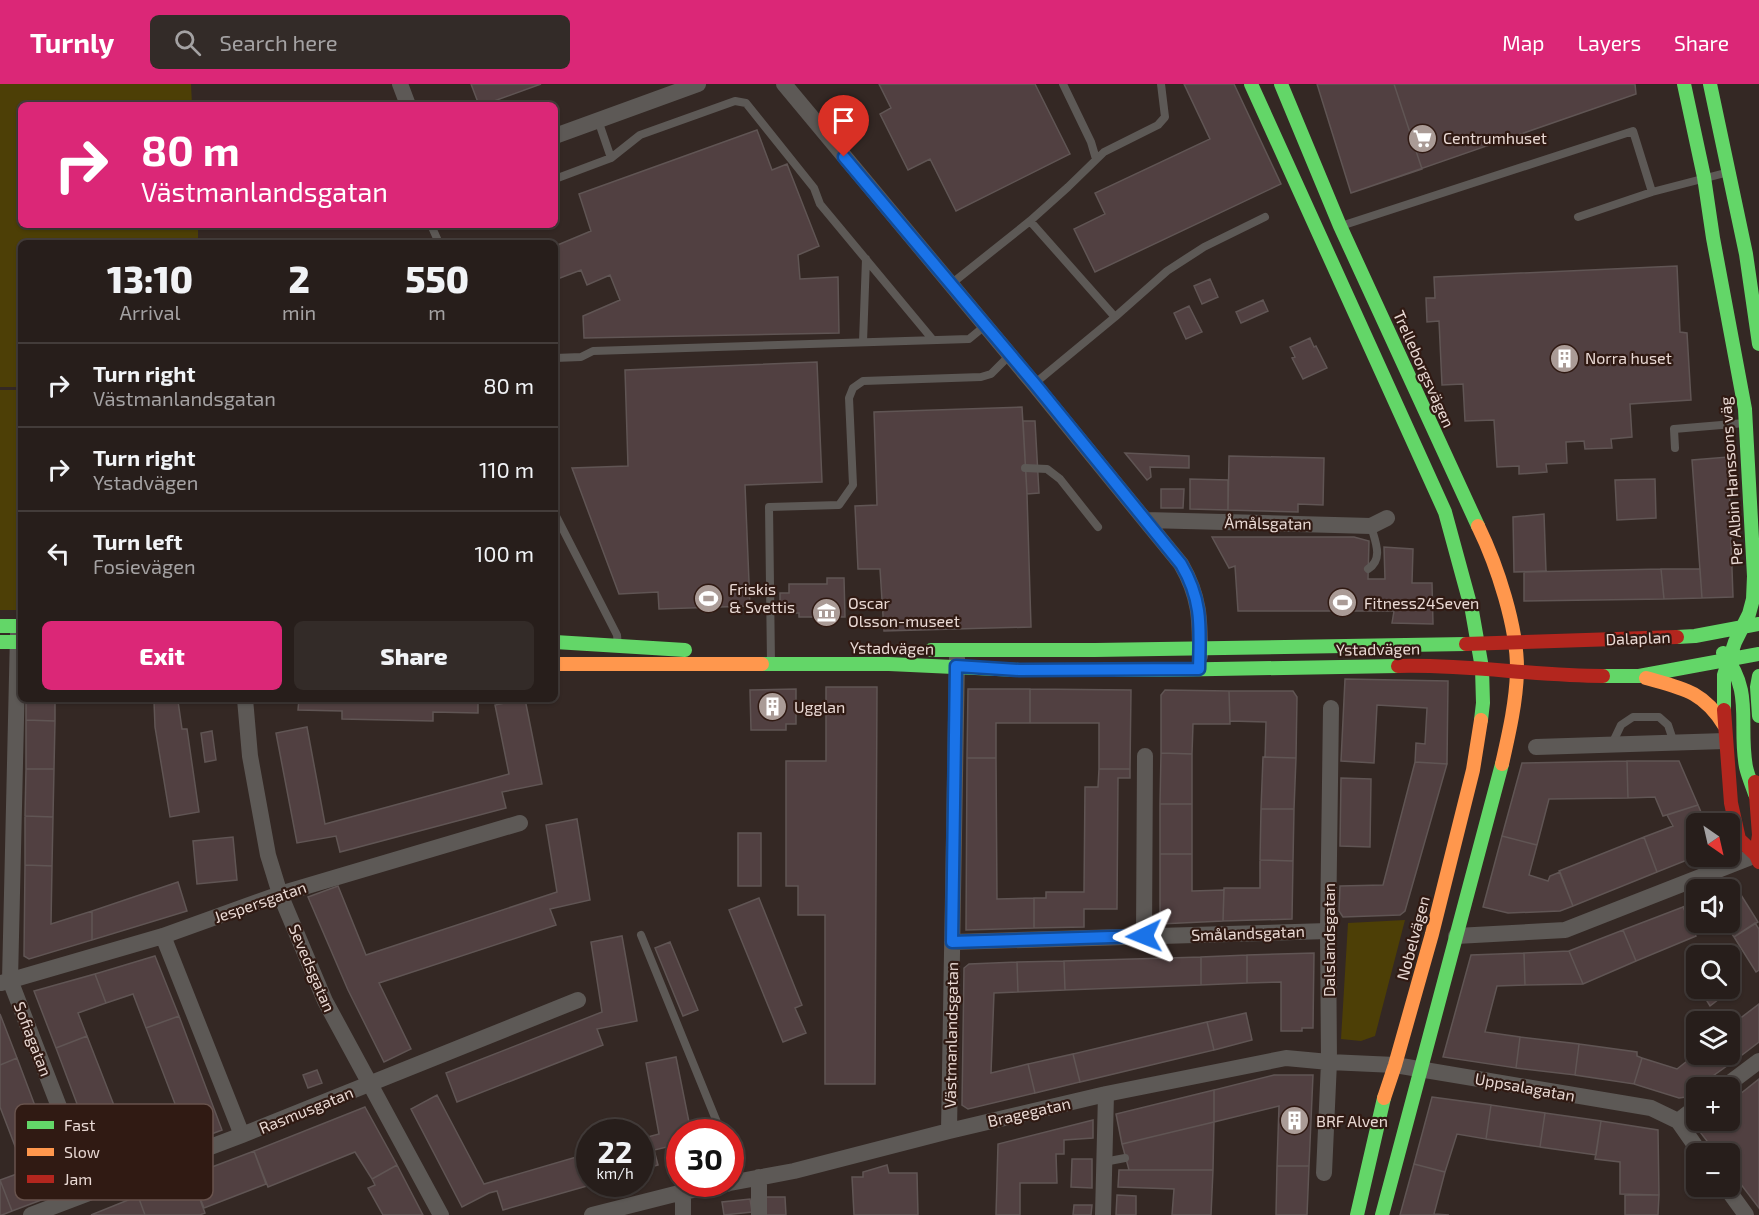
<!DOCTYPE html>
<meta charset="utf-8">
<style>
body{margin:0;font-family:"Exo 2",sans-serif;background:#332b28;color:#f1f3f6;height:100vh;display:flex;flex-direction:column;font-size:22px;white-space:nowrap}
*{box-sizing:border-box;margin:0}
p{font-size:20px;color:#a4a2a3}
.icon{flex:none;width:33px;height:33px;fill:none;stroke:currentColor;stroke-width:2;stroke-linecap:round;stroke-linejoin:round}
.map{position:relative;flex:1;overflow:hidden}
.panel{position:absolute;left:18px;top:156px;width:540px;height:462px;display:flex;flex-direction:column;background:#271e1b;border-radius:9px;box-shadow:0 2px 4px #0004,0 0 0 2px #433c3a}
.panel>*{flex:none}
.banner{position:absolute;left:18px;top:18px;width:540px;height:126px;border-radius:9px;box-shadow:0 2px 4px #0004,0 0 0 2px #433c3a;background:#db2777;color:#fff;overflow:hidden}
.needle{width:39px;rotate:146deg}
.buttons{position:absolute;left:1686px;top:729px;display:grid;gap:12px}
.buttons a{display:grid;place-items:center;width:54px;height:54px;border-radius:9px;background:#271e1b;box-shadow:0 2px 4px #0004,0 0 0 2px #433c3a;font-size:30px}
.speed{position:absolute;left:576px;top:1035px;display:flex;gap:12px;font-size:30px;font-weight:700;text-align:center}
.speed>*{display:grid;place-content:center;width:78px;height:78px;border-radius:50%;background:#271e1b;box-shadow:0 2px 4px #0004,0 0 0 2px #433c3a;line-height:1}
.speed small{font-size:15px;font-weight:400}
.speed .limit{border:9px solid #d22;background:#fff;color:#111}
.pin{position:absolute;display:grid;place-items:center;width:51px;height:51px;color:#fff;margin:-62px -26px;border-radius:50% 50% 50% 0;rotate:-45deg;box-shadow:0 0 6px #0007}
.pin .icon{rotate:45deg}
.me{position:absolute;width:66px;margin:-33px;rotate:268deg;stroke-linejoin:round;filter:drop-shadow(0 0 4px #0008)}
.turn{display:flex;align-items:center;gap:21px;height:126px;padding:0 24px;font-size:27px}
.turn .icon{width:78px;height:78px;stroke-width:2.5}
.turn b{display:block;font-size:42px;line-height:51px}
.eta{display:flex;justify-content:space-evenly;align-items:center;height:102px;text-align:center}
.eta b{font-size:36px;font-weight:800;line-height:42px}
.action{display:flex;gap:12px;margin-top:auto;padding:12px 24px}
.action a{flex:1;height:69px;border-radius:9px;background:#db2777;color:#fff;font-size:24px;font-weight:800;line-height:69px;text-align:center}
.action a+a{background:#332b28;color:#f1f3f6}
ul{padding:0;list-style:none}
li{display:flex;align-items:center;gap:18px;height:84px;padding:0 24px;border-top:2px solid #433c3a}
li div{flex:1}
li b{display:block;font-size:22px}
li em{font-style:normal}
header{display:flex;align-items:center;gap:36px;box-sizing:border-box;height:84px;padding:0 30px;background:#db2777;color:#fff}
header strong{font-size:28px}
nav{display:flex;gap:33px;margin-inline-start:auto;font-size:21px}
.search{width:420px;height:54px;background:#332b28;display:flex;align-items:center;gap:15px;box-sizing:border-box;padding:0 21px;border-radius:9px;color:#a4a2a3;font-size:22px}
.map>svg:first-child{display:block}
.green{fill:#4d3f06}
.building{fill:#514041;stroke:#605554;stroke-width:1.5}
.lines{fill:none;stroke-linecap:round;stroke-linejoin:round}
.lane{stroke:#5d5956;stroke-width:8}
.street{stroke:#5d5956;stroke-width:16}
.fast{stroke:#63d668;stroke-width:14}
.slow{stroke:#ff974d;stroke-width:14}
.jam{stroke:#b3261e;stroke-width:14}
.route-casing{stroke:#114b97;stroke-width:15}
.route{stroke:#1a73e8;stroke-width:10}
.labels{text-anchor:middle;stroke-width:4.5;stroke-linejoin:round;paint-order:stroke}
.poi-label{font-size:16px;fill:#e9d9d4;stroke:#301a13;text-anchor:start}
.street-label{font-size:16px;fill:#e9d9d4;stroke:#301a13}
.key{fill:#301a13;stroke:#68534d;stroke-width:1.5}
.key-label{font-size:16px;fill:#e9d9d4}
</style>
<header>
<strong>Turnly</strong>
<div class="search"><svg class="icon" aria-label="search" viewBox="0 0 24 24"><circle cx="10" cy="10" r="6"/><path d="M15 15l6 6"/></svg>Search here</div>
<nav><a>Map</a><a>Layers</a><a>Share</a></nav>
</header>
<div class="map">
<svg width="1759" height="1131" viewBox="0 0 1759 1131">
<rect width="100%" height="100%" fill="#342824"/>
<path class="green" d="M0,0H191L192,21H21V141H198V159H21V303H0Z
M0,306H21V526H0Z
M1405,836L1375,952L1361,957L1341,955L1348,839Z"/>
<path class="building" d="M471,0H541L483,21H479Z
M879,0H1035L1070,70L956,127L930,75L908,86L880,30L891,24Z
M1184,0H1234L1281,100L1095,188L1074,145L1105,130L1095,109L1210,55Z
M1317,0H1635L1636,10L1351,109Z
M1317,0H1394L1422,85L1351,109Z
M757,46L772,86L787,80L819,162L798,171L800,195L838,193L839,249L584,254L583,232L620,216L610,191L587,201L581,186L555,196V162L591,147L579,110Z
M1677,182L1680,248L1687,249L1691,316L1630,320L1632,353L1611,355L1612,364L1585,365L1584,357L1566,358L1567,379L1546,380L1547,388L1519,390V382L1497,383L1494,336L1465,337L1463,300L1442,301L1439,237L1427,238L1426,214H1435L1434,193Z
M1210,195L1218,213L1202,220L1194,202Z
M1263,216L1268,227L1241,239L1236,228Z
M1189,222L1202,248L1186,255L1174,229Z
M1310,254L1314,263L1316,262L1327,284L1303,295L1292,274L1295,273L1290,263Z
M817,278L822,398L745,401L750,522L659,525L658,508L619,510L572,384L628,382L625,286Z
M1022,323L1027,410L1031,543L884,547L880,485H858L855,422L877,421L874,328Z
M1023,337H1035L1039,409L1027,410Z
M1125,369L1189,372V384L1150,383L1151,393L1147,396Z
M1229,372L1324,374L1323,421L1298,420V428L1228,426Z
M1728,373L1733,513L1702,514L1692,376Z
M1190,395L1228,396V426L1190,425Z
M1655,395L1656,434L1617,436L1615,396Z
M1161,405H1184L1183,424H1161Z
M1544,430L1546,487L1514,488L1513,433Z
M1212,453H1354L1369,457L1368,495H1385L1384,463L1413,465L1412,499H1432L1433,540L1392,539L1394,527H1238L1235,482L1229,484Z
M1661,485L1664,515L1524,517V488Z
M1661,485H1700L1702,514L1664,515Z
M827,494H844L845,533H799V529H780V509H789V500H827Z
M1345,595L1448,597L1447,680L1415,678L1416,659L1425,660L1427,624L1377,621L1374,679L1341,677Z
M826,603H877L875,1000H825V831H798V802H786V677H826Z
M796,605V640H786V646H751L750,606Z
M968,605H1030V639H996V674H967Z
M1030,605L1131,606L1130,685H1099V639H1030Z
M1165,606L1229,607L1230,640H1193L1192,670L1161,669V611Z
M1229,607H1293L1297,613L1296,674L1265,673L1266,638L1230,637Z
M26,615H99V617L55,616V637L26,636Z
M99,615H184V617H178L182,645H187L199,728L170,733L155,643L154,617H99Z
M299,615H478V629L433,628V637L342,635V627L298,626Z
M525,615L542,700L502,708L506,724L340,768L336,752L297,759L276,649L307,643L325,740L509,690L495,621Z
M26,636L55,637L54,685H26Z
M212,647L216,676L205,678L201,649Z
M1161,669L1192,670V720H1160Z
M1263,673L1296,674L1294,725H1261Z
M967,674H996L997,815L1034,814V844L966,846Z
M1627,677H1679L1698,721L1663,732L1655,713L1628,714Z
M1627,677L1628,714L1549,715L1537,761L1502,752L1522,679Z
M1415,678L1447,680L1405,827L1400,831L1343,833L1339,827L1340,802L1383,801Z
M26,685H54L53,733L25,732Z
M1099,685H1130V694H1118L1117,825H1084V843L1034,844V814H1046V808H1084L1085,703H1098Z
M1341,694L1371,695L1370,763L1340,762Z
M1160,720H1192V770H1160Z
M1698,721L1706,740H1696L1697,772L1657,788L1644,753L1673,742L1667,731Z
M1261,725H1294L1293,777L1260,776Z
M25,732L53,733L52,782L25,781Z
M577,735L590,816L550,825L556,841L379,899L411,965L384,978L348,906L308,813L338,802L366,871L557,808L546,741Z
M738,749H761V802H738Z
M1502,752L1537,761L1529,791L1548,797L1550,792L1560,788L1573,822L1560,827L1508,829L1483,823Z
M233,753L237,796L197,800L193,757Z
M1644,753L1657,788L1573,822L1559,787Z
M1160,770H1192V807L1224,806L1223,837L1160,840Z
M1260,776L1293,777L1292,835L1223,837L1224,804H1260Z
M25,781L52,782L51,840L92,827V856L29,875L24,872Z
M178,798L187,827L92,856V827Z
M1736,803L1758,838L1734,853L1724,839L1695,850L1683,823L1696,818V838H1730L1729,806Z
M759,814L802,921L795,924L806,949L783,958L729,826Z
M1683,823L1696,852L1636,877L1623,846Z
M1755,839L1759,845V886L1756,888L1734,853Z
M1623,846L1636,877L1583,900L1569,867Z
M622,852L637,937L597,945L603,961L457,1018L446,989L602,928L591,858Z
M670,858L698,926L683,932L655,864Z
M1569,867L1583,900L1525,901L1524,869Z
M1314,869L1313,944H1302V947H1281V898L1247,899V871Z
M1524,869L1525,901L1497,902L1485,948L1520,953L1516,984L1443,973L1471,871Z
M1247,871V899L1201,901V873Z
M155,872L179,932L146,944L133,910L106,919L95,890Z
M1201,873V901L1065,906L1064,877Z
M1696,876V900L1686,883Z
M1064,877L1065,906L1018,908L1017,878Z
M1017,878L1018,908L994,909L991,989L1028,980L1035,1009L968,1025L962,1021L964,884L969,880Z
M95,890L106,919L78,929L87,952L56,964L34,907Z
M1730,902L1732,905L1710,922L1699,904H1730Z
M1759,920V958L1738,974L1730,963V942Z
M1246,929L1252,956L1214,966L1207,938Z
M0,930L17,974L0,981Z
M179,932L222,1046L164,1068L150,1037L177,1025L146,944Z
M1207,938L1214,966L1080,998L1073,970Z
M87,952L117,1029L85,1041L56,964Z
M1520,953L1579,960L1575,991L1516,984Z
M1579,960L1637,968V972L1642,974L1634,1000L1575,991Z
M1730,963L1738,974L1696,1004L1686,1013L1679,1014L1634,1000L1642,974L1677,985L1696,970H1730Z
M1073,970L1080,998L1035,1009L1028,980Z
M676,973L691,1048H680V1060L654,1066L658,1081L640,1086V1055L659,1050L646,979Z
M17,974L46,1051L15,1062L0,1023V981Z
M317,986L322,999L308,1004L303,991Z
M1274,991H1313L1309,1082H1277L1279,1022L1214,1038V1006Z
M1759,995V1124L1730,1086V1070H1717L1700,1048L1709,1041L1706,1036H1730V1018Z
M1214,1006V1038L1122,1060L1116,1030Z
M437,1011L484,1100L590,1069V1100H594L503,1126L497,1107L489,1109L462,1123L411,1025Z
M1432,1013L1491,1021L1486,1055L1457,1050L1445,1088L1414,1080Z
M1491,1021L1545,1029L1540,1063L1486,1055Z
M365,1023L397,1081L372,1095L355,1068L268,1103L254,1067Z
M1545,1029L1601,1037L1596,1071L1540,1063Z
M1093,1036V1054L1064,1056V1070H1056L1057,1099H1020V1131H996L998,1060Z
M1601,1037L1658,1046L1659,1111L1620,1110V1078L1595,1075Z
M1214,1038L1213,1086H1129L1122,1060Z
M46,1051L68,1106L12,1127L0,1096L25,1087L15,1062Z
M254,1067L266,1100L204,1124L191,1091Z
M1072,1075H1092V1104L1071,1103Z
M1414,1080L1445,1088L1434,1130L1449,1131H1400Z
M397,1081L423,1131H383L368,1104L375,1101L372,1095Z
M887,1081L889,1089H917L918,1131H854L852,1093H863V1088Z
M1277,1082H1309L1307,1131H1276Z
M1119,1086H1213L1211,1131H1172L1174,1105L1118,1103Z
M191,1091L205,1129L200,1131H145L138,1112Z
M0,1096L12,1127L2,1131H0Z
M1117,1111L1136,1112V1131H1116Z
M1625,1111H1659L1658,1131H1625Z
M138,1112L145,1131H91Z
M765,1113H785L786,1131H766Z
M750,1115L752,1128L724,1131L722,1118Z
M1074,1121H1092L1091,1131H1073Z"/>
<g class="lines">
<path class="lane" d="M1063,0L1091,58L1096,75
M611,74L640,51L735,17L746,19L814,104L820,120L933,256
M555,95L611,74L598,36
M1578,133L1652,108L1729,88
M1030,137L1115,233L1034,300
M431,141L439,159
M1341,142L1633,47L1652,108
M951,200L1030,137L1068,103L1104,68L1158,41L1165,33L1161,0
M1115,233L1167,187L1204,163L1265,133
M863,258L866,175
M555,274L581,273L593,267L969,255L986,241
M1675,364L1674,345L1745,339
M1025,384L1047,385L1060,395L1098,443
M555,430L617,551L618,562
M1368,485C1384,475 1375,457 1371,442
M771,579L769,423L839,421L853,401L849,314L853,304L863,297L981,293L991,290L1010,271
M1612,660L1621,641L1633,633H1659L1668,641L1674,659
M641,851L721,1048
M1104,1078L1125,1074
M730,1081L734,1098"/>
<path class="street" d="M400,0L408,21
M784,0L1034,300L1181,480C1200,513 1200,535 1200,572
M555,52L698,0
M1146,436L1371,442L1387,434
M18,549L10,896L92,1108
M245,615L250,672L268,771L280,810L325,917L441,1131
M1536,663L1725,657
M163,852L242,1051
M1144,852L1145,672
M1456,852L1565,846L1759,770
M952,858L1328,847
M1,899L163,852L280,810L520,739
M1723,1004L1759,977
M1678,1037L1696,1023
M949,1047L957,574
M1324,1089L1329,978L1328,847L1331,624
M730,1099L794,1087L949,1047L1106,1010L1286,974L1329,978L1395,981L1651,1024L1678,1037L1701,1070
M1725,1102L1746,1131
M31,1131L242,1051L578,916
M592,1131L683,1108L727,1100
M683,1131V1108
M759,1131V1093
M1103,1131L1106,1010"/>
<path class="fast" d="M1251,0L1445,428L1472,527L1482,584L1483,619L1481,636
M1281,0L1340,142L1478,442
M1684,0L1704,93L1713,154L1745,325L1754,492L1753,515L1749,530L1735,558L1724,591V626
M1710,0L1746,170L1759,260
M0,542H21
M1677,553L1695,552L1759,540
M0,558H21
M555,558L685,566
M931,566H1095L1466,560
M1723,569C1754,608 1738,639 1746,683C1748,692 1752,701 1755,710
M762,580H889L1019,586H1160L1398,582
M1603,592H1639L1759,570
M1759,592L1757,603L1759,632
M1357,1131L1384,1014
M1382,1131L1502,680"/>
<path class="slow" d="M1478,442C1497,481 1518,544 1517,588C1516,619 1509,649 1502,680
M555,580H762
M1646,594C1682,604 1703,607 1724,641
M1384,1014L1395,981L1432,850L1473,686L1481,636"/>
<path class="jam" d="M1466,560L1677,553
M1398,582C1467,580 1535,592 1603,592
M1724,626L1731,719L1739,755L1756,771L1759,778
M1755,698L1759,751L1756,771"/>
</g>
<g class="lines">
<defs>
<path id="route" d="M844,73L1035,300L1181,480C1203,517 1200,544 1199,585L1019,586L956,582L952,858L1144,852"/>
</defs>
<use href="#route" class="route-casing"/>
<use href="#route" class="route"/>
</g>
<defs>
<symbol id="supermarket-disc" viewBox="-11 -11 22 22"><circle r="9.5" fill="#aa9b96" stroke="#301a13"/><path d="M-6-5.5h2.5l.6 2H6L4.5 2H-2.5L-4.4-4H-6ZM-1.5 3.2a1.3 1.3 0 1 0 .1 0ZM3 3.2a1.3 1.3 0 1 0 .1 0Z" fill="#fff"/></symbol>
<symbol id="building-disc" viewBox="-11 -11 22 22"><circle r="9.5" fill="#aa9b96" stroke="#301a13"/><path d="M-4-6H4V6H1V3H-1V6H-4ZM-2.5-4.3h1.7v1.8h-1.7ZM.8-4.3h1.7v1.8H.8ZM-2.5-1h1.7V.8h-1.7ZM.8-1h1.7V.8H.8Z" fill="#fff"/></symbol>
<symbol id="stadium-disc" viewBox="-11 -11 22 22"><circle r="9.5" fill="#aa9b96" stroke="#301a13"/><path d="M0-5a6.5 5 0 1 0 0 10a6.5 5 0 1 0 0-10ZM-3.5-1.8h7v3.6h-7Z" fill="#fff"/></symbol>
<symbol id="museum-disc" viewBox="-11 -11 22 22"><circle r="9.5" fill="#aa9b96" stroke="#301a13"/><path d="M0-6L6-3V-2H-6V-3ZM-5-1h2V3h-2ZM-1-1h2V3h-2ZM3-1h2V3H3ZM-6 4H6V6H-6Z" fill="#fff"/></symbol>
</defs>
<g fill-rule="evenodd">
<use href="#supermarket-disc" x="1406" y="38" width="33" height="33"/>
<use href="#building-disc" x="1548" y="258" width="33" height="33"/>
<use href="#stadium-disc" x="692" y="498" width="33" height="33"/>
<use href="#stadium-disc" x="1326" y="502" width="33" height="33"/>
<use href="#museum-disc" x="810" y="512" width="33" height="33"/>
<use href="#building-disc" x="756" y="606" width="33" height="33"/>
<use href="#building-disc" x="1278" y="1020" width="33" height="33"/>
</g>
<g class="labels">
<g class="poi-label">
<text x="1443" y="60">Centrumhuset</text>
<text x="1585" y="280">Norra huset</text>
<text x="729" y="511">Friskis<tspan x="729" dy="18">&amp; Svettis</tspan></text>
<text x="848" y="525">Oscar<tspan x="848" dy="18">Olsson-museet</tspan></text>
<text x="1364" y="525">Fitness24Seven</text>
<text x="794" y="629">Ugglan</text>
<text x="1316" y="1043">BRF Alven</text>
</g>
<g class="street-label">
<text transform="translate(1424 285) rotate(66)" y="6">Trelleborgsvägen</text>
<text transform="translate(1731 397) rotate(-94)" y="6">Per Albin Hanssons väg</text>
<text transform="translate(1268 439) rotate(1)" y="6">Åmålsgatan</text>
<text transform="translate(1638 554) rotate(-2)" y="6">Dalaplan</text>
<text transform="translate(892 564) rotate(1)" y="6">Ystadvägen</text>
<text transform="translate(1378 565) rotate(-1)" y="6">Ystadvägen</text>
<text transform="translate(260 818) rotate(-19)" y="6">Jespersgatan</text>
<text transform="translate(1248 849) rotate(-2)" y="6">Smålandsgatan</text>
<text transform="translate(1413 854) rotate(-75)" y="6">Nobelvägen</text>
<text transform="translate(1329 856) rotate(-90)" y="6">Dalslandsgatan</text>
<text transform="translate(312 884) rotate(67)" y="6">Sevedsgatan</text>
<text transform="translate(951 951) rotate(-89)" y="6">Västmanlandsgatan</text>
<text transform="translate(33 955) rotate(69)" y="6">Sofiagatan</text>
<text transform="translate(1525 1003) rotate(10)" y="6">Uppsalagatan</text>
<text transform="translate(306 1026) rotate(-22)" y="6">Rasmusgatan</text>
<text transform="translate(1029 1028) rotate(-13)" y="6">Bragegatan</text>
</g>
</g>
<rect x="15" y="1020" width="198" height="96" rx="9" class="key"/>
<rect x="27" y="1037" width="27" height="8" fill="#63d668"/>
<rect x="27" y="1064" width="27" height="8" fill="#ff974d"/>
<rect x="27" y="1091" width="27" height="8" fill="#b3261e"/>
<g class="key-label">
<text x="64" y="1047">Fast</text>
<text x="64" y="1074">Slow</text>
<text x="64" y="1101">Jam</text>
</g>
</svg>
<div class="buttons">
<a><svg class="needle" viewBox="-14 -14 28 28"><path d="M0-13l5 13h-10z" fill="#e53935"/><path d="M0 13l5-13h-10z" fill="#a4a2a3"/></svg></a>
<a><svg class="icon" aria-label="sound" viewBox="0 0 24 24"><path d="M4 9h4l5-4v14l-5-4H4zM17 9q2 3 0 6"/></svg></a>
<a><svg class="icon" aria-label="search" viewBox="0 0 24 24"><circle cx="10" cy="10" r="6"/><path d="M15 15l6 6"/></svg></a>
<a><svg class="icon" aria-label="layers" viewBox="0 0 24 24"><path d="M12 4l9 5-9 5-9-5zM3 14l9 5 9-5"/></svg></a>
<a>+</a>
<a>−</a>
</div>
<div class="speed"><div>22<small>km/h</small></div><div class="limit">30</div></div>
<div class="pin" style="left:844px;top:73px;background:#d93025"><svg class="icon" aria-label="arrive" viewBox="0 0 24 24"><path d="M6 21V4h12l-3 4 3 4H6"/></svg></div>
<svg class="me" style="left:1144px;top:852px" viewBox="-20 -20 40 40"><path d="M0-17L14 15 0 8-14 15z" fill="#1a73e8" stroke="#fff" stroke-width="4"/></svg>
<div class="banner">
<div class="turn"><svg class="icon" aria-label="right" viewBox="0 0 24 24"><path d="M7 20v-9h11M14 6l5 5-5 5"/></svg><div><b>80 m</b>Västmanlandsgatan</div></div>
</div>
<section class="panel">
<div class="eta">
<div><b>13:10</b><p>Arrival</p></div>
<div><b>2</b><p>min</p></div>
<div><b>550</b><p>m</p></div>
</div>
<ul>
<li><svg class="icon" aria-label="right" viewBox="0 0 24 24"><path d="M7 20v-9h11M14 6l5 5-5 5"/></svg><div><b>Turn right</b><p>Västmanlandsgatan</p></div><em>80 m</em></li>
<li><svg class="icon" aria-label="right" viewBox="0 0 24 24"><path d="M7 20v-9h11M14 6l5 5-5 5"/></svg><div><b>Turn right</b><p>Ystadvägen</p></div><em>110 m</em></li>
<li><svg class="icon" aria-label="left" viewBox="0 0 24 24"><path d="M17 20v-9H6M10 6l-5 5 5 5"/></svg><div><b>Turn left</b><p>Fosievägen</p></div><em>100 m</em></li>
</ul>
<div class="action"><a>Exit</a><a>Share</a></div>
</section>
</div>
